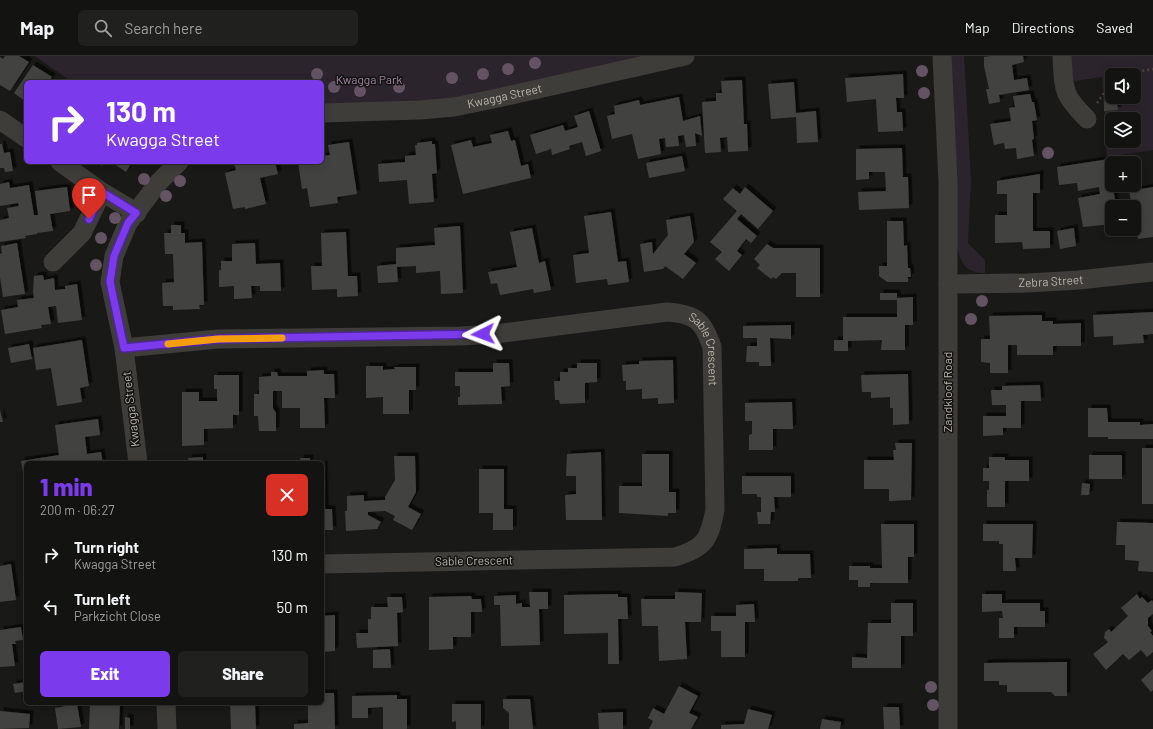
<!DOCTYPE html>
<meta charset="utf-8">
<style>
body{margin:0;font-family:Barlow,sans-serif;background:#20201f;color:#f1f3f6;height:100vh;display:flex;flex-direction:column;font-size:15px;white-space:nowrap}
*{box-sizing:border-box;margin:0}
p{font-size:13px;color:#9d9e9f}
.icon{flex:none;width:22px;height:22px;fill:none;stroke:currentColor;stroke-width:2;stroke-linecap:round;stroke-linejoin:round}
.map{position:relative;flex:1;overflow:hidden}
.side{position:absolute;left:24px;top:405px;width:300px;height:244px;display:flex;flex-direction:column;background:#131311;border-radius:6px;box-shadow:0 2px 10px #0003,0 0 0 1px #323231}
.side>*{flex:none}
.banner{position:absolute;left:24px;top:24px;width:300px;height:84px;border-radius:6px;box-shadow:0 2px 10px #0003,0 0 0 1px #323231;background:#7c3aed;color:#fff;overflow:hidden}
.tools{position:absolute;left:1105px;top:12px;display:grid;gap:8px}
.tools a{display:grid;place-items:center;width:36px;height:36px;border-radius:6px;background:#131311;box-shadow:0 2px 10px #0003,0 0 0 1px #323231;font-size:20px}
.pin{position:absolute;display:grid;place-items:center;width:34px;height:34px;color:#fff;margin:-41px -17px;border-radius:50% 50% 50% 0;rotate:-45deg;box-shadow:0 0 4px #0007}
.pin .icon{rotate:45deg}
.me{position:absolute;width:44px;margin:-22px;rotate:267deg;stroke-linejoin:round;filter:drop-shadow(0 0 3px #0008)}
.turn{display:flex;align-items:center;gap:14px;height:84px;padding:0 16px;font-size:18px}
.turn .icon{width:52px;height:52px;stroke-width:2.5}
.turn b{display:block;font-size:28px;line-height:34px}
.round{display:grid;place-items:center;flex:none;width:42px;height:42px;border-radius:6px;background:#20201f}
.overview{display:flex;align-items:center;justify-content:space-between;height:68px;padding:0 16px}
h1{font-size:24px;font-weight:800;line-height:30px;color:#7c3aed}
.cta{display:flex;gap:8px;margin-top:auto;padding:8px 16px}
.cta a{flex:1;height:46px;border-radius:6px;background:#7c3aed;color:#fff;font-size:16px;font-weight:800;line-height:46px;text-align:center}
.cta a+a{background:#20201f;color:#f1f3f6}
ul{padding:0;list-style:none}
li{display:flex;align-items:center;gap:12px;height:52px;padding:0 16px}
li div{flex:1}
li b{display:block;font-size:15px}
li em{font-style:normal}
header{display:flex;align-items:center;gap:24px;box-sizing:border-box;height:56px;padding:0 20px;background:#131311;border-bottom:1px solid #323231}
header strong{font-size:19px}
nav{display:flex;gap:22px;margin-inline-start:auto;font-size:14px}
.search{width:280px;height:36px;background:#20201f;display:flex;align-items:center;gap:10px;box-sizing:border-box;padding:0 14px;border-radius:6px;color:#9d9e9f;font-size:15px}
.map>svg:first-child{display:block}
.green{fill:#2c242c;fill-rule:evenodd}
.building{fill:#43423f;filter:url(#shadow)}
.lines{fill:none;stroke-linecap:round;stroke-linejoin:round}
.path{stroke:#45433f;stroke-width:2.5;stroke-dasharray:2 3;stroke-linecap:butt}
.minor{stroke:#3e3d39;stroke-width:19}
.tree{fill:#645363}
.route-casing{stroke:#51269a;stroke-width:10}
.route{stroke:#7c3aed;stroke-width:7}
.slow{stroke:#f59e0b;stroke-width:7}
.labels{text-anchor:middle;stroke-width:3;stroke-linejoin:round;paint-order:stroke}
.park-label{font-size:12px;fill:#a283a2;stroke:#141412}
.street-label{font-size:12px;fill:#b8b3aa;stroke:#141412}
</style>
<header>
<strong>Map</strong>
<div class="search"><svg class="icon" aria-label="search" viewBox="0 0 24 24"><circle cx="10" cy="10" r="6"/><path d="M15 15l6 6"/></svg>Search here</div>
<nav><a>Map</a><a>Directions</a><a>Saved</a></nav>
</header>
<div class="map">
<svg width="1153" height="673" viewBox="0 0 1153 673">
<defs>
<filter id="shadow"><feDropShadow dx="3.5" dy="-3.5" stdDeviation="0" flood-color="#0009"/></filter>
</defs>
<rect width="100%" height="100%" fill="#191917"/>
<path class="green" d="M35,0H653L482,37L447,43L414,47L322,49V26H72Z
M950,0H964L971,124L968,187L985,204V217C966,217 961,208 957,191Z
M1067,0H1153V94L1107,101L1102,21L1075,25L1069,18ZM1112,19H1134V41H1112ZM1112,63H1134V85H1112Z"/>
<path class="building" d="M5,0H19L29,6L10,35L0,29V1L3,3Z
M991,0H1023L1024,6L1012,9L1014,24L1027,22L1029,34L999,39L1000,46L989,48L986,33H989L984,10V1Z
M33,9L52,21L49,26H26V46L14,37Z
M903,18L904,42H896L897,56H902L903,75L878,76L876,43L847,46L845,22Z
M742,24L744,68H747L748,95L728,96L727,81L720,82L721,96L705,97L702,46L716,45V37H722L721,25Z
M794,26L796,57L816,55L818,86L797,87L796,61L771,63L768,28Z
M1030,38L1032,46H1034L1037,64L1032,65L1034,83L1032,84L1034,100L1017,103L1016,92L1005,93L1004,87L994,89L990,68L1011,65L1009,52L1015,51L1013,40Z
M679,41L683,65L700,60L702,80L695,77L696,90L686,91L684,79L678,80L679,90L666,91L665,82L659,83L661,98L638,103L632,78L612,83L607,60L615,58L614,50L639,44L640,49Z
M1116,44L1118,54L1104,55V45Z
M589,55L601,95L586,100L582,86L569,90L570,93L552,99L551,93L536,98L530,79L563,69L565,75L578,71L574,60Z
M508,75L511,85L515,84L521,110L528,108L531,122L463,138L451,89L471,84L473,91L492,87L490,79Z
M432,85V88H435L437,117L432,118L434,146L409,148L407,124L379,126L378,108L405,106V100L416,99L415,89H417V87Z
M349,86L357,138L337,141L338,147L310,151L307,132L302,133L298,106H322V100L330,99L328,89Z
M0,88H2L4,97L10,96L13,115L5,116L4,112H0Z
M902,92L903,121H908L909,152L859,154L858,136L886,135L885,116H869V123L856,124V93Z
M682,100L685,115L649,122L646,107Z
M1109,103L1116,151H1112V168L1083,171L1078,142L1100,138L1099,131L1078,135L1077,127L1059,129L1057,111Z
M96,106H104L102,110Z
M114,106H132L126,116L113,107Z
M241,106H275L278,118L260,122L266,148L245,153V151L233,153L225,117L236,114L234,108Z
M1040,118V137H1033V175H1050V192L1023,193L1022,186L995,187V159H1007V138H997V125Z
M9,126L10,132L29,129L34,159H38L35,135L67,131L70,155L50,158L53,175L37,177V178L25,180L26,182L0,186V164L9,162L7,152L19,150L18,147L0,150V128Z
M745,131L773,155L758,173L741,158L737,163L757,180L751,187L746,183L737,195L742,199L729,215L715,203L722,196L710,186L737,155L723,143L733,132L740,138Z
M1153,131V181L1138,183L1134,161V151H1132L1129,135Z
M611,156L618,206L626,205L629,226L608,229L607,223L576,227L573,199L589,197L584,160Z
M690,160L694,186L684,198L696,207L683,223L665,210L663,213L644,216L640,188L652,186L653,198L668,179L666,164Z
M887,165H903L904,190L907,189L908,212H910L911,221H908V226H887L879,220V210H887Z
M171,169H181V177H185V187L202,186L204,249H199L200,253L173,254V250H163L162,227L174,226L173,198H165L164,177H171Z
M460,170L463,237L441,238L440,215L416,217V210L397,211L398,226L378,227L377,210L396,208V192L435,189L434,172Z
M532,172L539,207L545,205L551,234L534,237L533,233L500,239L497,227L491,228L488,216L517,211L510,176Z
M1074,172L1076,190L1060,193L1057,175Z
M346,176L348,220H357L358,240L337,241V233L312,234L311,210H322L321,177Z
M17,187L25,238L3,241L0,221V198L2,197L1,190Z
M255,187L256,208L280,207L281,235H260V230H251L252,242L234,243V230L219,231V214H221V205H232V188Z
M767,188L773,192H820V241H796V217H782L776,223L773,221L771,223L757,212L760,209L754,203Z
M43,219L44,224L54,222L55,234L65,233V230L77,228L82,264L58,267L56,250L48,251L51,268L41,269L42,272L5,278L1,254L18,251L17,244L34,242L33,235L34,220Z
M880,237H897V242L913,241V269H905V294H881L882,284L848,285V295H834V284H843V261H897V244H880Z
M1153,256V278L1143,279L1144,287L1113,289V280L1094,281L1093,259Z
M1042,259V265H1053V268L1081,267V290H1053V299H1017V289H1008V317H990V307L981,306V283H990L989,260Z
M791,269V283L770,282L771,310H759V306H746L747,290H757V282H743V270Z
M82,284L89,330L80,332L82,346L57,350L51,312L36,314L33,292Z
M29,288L32,303L11,307L8,292Z
M673,304L674,347L658,348V342L642,343V333L626,334V325H623L622,309L639,308V305Z
M493,307H509L510,330L501,331L502,348L458,349V341H460V330H455V316H493Z
M577,307H597V326L585,327V347L560,348L559,344H555L554,325H560V316H568V312H577Z
M366,310H383V314L395,313L394,311H416V334H409V358H383V341L366,342Z
M324,314V318H334L335,342H324L325,372H300V352H282V335H273V352L276,357V375H259L258,360H254V338H259V321L271,320V316H277L278,320H307V315Z
M908,318L909,368L893,369V352H890V341L871,342V336H862L861,319Z
M214,319H239V359H233V372L204,373V389L182,390V336H199V345H217V333H214Z
M1040,329L1041,345H1021V372H1003V379L983,380V360H1006V349H992L991,334H1002V330Z
M792,346L793,373H773V394H749V379L752,378V365H745V347Z
M1088,352H1107L1108,366H1140V369L1153,368V383H1108V381H1088Z
M0,354L3,366H0Z
M98,363L100,379L85,381L87,398L101,396L103,407H26V426L25,427L21,405L59,399L55,369Z
M895,387H912L911,444L889,445V433H864V404H894L893,394H896Z
M1142,392H1153V448H1142Z
M601,396L602,464H566L565,439L576,438V420H566L567,398Z
M642,398H669V436H676V457H668V460L619,457V430H642Z
M1089,399H1122V423H1089Z
M394,400H415L416,436L408,451L421,458L412,474L393,464L395,460L385,455L368,456V459L381,466L377,473L346,475L345,455H347V440L364,439V445L385,444V441L395,424Z
M203,401V407H189L188,402Z
M989,401H1005V404H1029V425H1005V451H987V434H989V425H983V412H989Z
M300,402H310V407H301Z
M322,408H324L325,453H332L333,474H322Z
M479,413H504V453H513V474H493V457H479Z
M742,420H791V441H774L775,456H771L770,468H758L757,456H761V441H757V438H742Z
M1082,427L1090,428L1089,439H1081Z
M1117,466L1153,467V516L1138,515L1139,505L1125,504V489H1116Z
M881,468H914V501H908V527H870V531H858V524H849V510H870V512H882Z
M983,468H1033L1032,502H1015L1016,515H1003V488H999V485H983Z
M777,492V498H810L811,522H798V525H764V513H744V493Z
M11,508L16,544L0,546V510Z
M529,536H548V553H539L540,589L501,590L500,549H494V540L516,539V548L522,547V551H530Z
M675,536L702,537L701,566H685L687,603L659,605L658,570H642L641,543H675Z
M618,538V541H627L628,563H618L619,608H608V577L564,578V539Z
M982,538H1002V547H1040V555H1045V571H1014V582H999V562H1003L1002,555L982,556Z
M1137,538L1140,543L1142,541L1148,547L1152,544L1153,546V558L1148,562V570L1152,575L1150,576L1153,580V596L1147,601L1141,594L1129,604L1123,598L1106,614L1093,598L1108,586L1104,582L1105,576L1109,573L1111,576L1128,560L1121,552Z
M471,540L472,543H481L482,556H471V581H453V593L429,594V541Z
M387,541H402L403,556L397,557L398,590L357,592L356,577H368V563H371V551H388Z
M891,547H913V580H901V612H852V601L867,602L868,567H891Z
M754,548L755,566H745V601H721V575H711V560H736V549Z
M335,559V595L322,596V560Z
M21,571L23,584L15,585L16,588H12L15,610L0,611V574Z
M390,593L391,612H373V594Z
M1067,606V640H1055L1051,636H1007V629H999V625H984V607Z
M1153,613V634L1151,636L1141,624Z
M26,626V635L15,637L13,628Z
M679,630L698,640L689,657L698,661L691,673H649L653,665L648,662L653,652L664,658Z
M322,637H334L335,673H294V668L308,667V647H322Z
M397,639V643H407V673H383V651L368,652V662H352V640Z
M503,643H530L533,673H509V657L503,652Z
M90,647L120,648L119,673H89Z
M230,647H255L256,673H231Z
M77,648L81,671L58,673L55,652Z
M452,648H481V673H456V665L452,666Z
M883,651H899L900,673H884Z
M748,653L772,659L768,673H721V669L744,668Z
M0,655L30,658L29,672L0,673Z
M623,656V673H599L598,657Z
M125,661L130,662V673H125Z
M822,663L841,666L840,673H820Z"/>
<g class="lines">
<path class="path" d="M1128,19L1131,17L1153,13
M1097,47L1106,34L1112,30"/>
<g class="minor">
<path d="M942,0L948,126V673"/>
<path d="M1062,0C1064,34 1062,38 1087,63"/>
<path id="s1" d="M322,57L420,54L454,51L498,42L685,0"/>
<path d="M0,64L26,82"/>
<path d="M60,106L102,136L137,157"/>
<path d="M53,206L82,177L102,136"/>
<path id="s2" d="M948,228L1028,227L1079,224L1153,216"/>
<path id="s3" d="M124,292L218,283L461,280L495,278L667,256C695,258 703,264 712,291L715,454C709,484 705,492 675,501L322,508"/>
<path d="M138,407L124,292L110,226L114,200L128,167L159,126L179,106"/>
<path d="M166,647L167,673"/>
</g>
</g>
<g class="tree">
<circle cx="535" cy="7" r="6"/>
<circle cx="508" cy="13" r="6"/>
<circle cx="922" cy="15" r="6"/>
<circle cx="317" cy="18" r="6"/>
<circle cx="483" cy="18" r="6"/>
<circle cx="452" cy="22" r="6"/>
<circle cx="334" cy="31" r="6"/>
<circle cx="399" cy="31" r="6"/>
<circle cx="360" cy="35" r="6"/>
<circle cx="924" cy="37" r="6"/>
<circle cx="1048" cy="97" r="6"/>
<circle cx="144" cy="123" r="6"/>
<circle cx="180" cy="125" r="6"/>
<circle cx="166" cy="140" r="6"/>
<circle cx="115" cy="162" r="6"/>
<circle cx="101" cy="182" r="6"/>
<circle cx="96" cy="209" r="6"/>
<circle cx="982" cy="245" r="6"/>
<circle cx="971" cy="263" r="6"/>
<circle cx="931" cy="631" r="6"/>
<circle cx="933" cy="649" r="6"/>
</g>
<g class="lines">
<defs>
<path id="route" d="M89,163L102,136L136,157L128,167L114,200L110,226L124,292L218,283L483,278"/>
</defs>
<use href="#route" class="route-casing"/>
<use href="#route" class="route"/>
<path class="slow" d="M168,288L218,283L282,282"/>
</g>
<g class="labels">
<g class="park-label">
<text x="369" y="28">Kwagga Park</text>
</g>
<g class="street-label">
<text dy="4" stroke="none"><textPath href="#s1" startOffset="184">Kwagga Street</textPath></text>
<text dy="4" stroke="none"><textPath href="#s2" startOffset="103">Zebra Street</textPath></text>
<text dy="4" stroke="none"><textPath href="#s3" startOffset="607">Sable Crescent</textPath></text>
<text transform="translate(948 336) rotate(-90)" y="4">Zandkloof Road</text>
<text transform="translate(131 353) rotate(-97)" y="4">Kwagga Street</text>
<text transform="translate(474 505) rotate(-1)" y="4">Sable Crescent</text>
</g>
</g>
</svg>
<div class="tools">
<a><svg class="icon" aria-label="sound" viewBox="0 0 24 24"><path d="M4 9h4l5-4v14l-5-4H4zM17 9q2 3 0 6"/></svg></a>
<a><svg class="icon" aria-label="layers" viewBox="0 0 24 24"><path d="M12 4l9 5-9 5-9-5zM3 14l9 5 9-5"/></svg></a>
<a>+</a>
<a>−</a>
</div>
<div class="pin" style="left:89px;top:163px;background:#d93025"><svg class="icon" aria-label="arrive" viewBox="0 0 24 24"><path d="M6 21V4h12l-3 4 3 4H6"/></svg></div>
<svg class="me" style="left:483px;top:278px" viewBox="-20 -20 40 40"><path d="M0-17L14 15 0 8-14 15z" fill="#7c3aed" stroke="#fff" stroke-width="4"/></svg>
<div class="banner">
<div class="turn"><svg class="icon" aria-label="right" viewBox="0 0 24 24"><path d="M7 20v-9h11M14 6l5 5-5 5"/></svg><div><b>130 m</b>Kwagga Street</div></div>
</div>
<section class="side">
<div class="overview"><div><h1>1 min</h1><p>200 m · 06:27</p></div><a class="round" style="background:#d93025;color:#fff"><svg class="icon" aria-label="close" viewBox="0 0 24 24"><path d="M6 6l12 12M18 6L6 18"/></svg></a></div>
<ul>
<li><svg class="icon" aria-label="right" viewBox="0 0 24 24"><path d="M7 20v-9h11M14 6l5 5-5 5"/></svg><div><b>Turn right</b><p>Kwagga Street</p></div><em>130 m</em></li>
<li><svg class="icon" aria-label="left" viewBox="0 0 24 24"><path d="M17 20v-9H6M10 6l-5 5 5 5"/></svg><div><b>Turn left</b><p>Parkzicht Close</p></div><em>50 m</em></li>
</ul>
<div class="cta"><a>Exit</a><a>Share</a></div>
</section>
</div>
